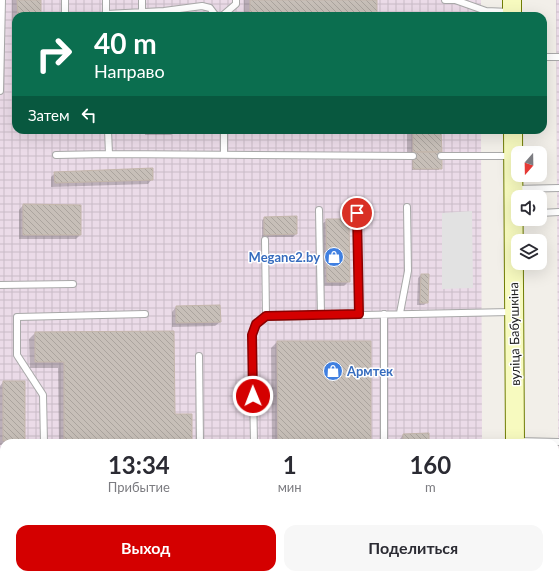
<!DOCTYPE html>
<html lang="ru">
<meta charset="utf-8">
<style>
body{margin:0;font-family:Lato,sans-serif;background:#f7f7f7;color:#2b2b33;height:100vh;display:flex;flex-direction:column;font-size:15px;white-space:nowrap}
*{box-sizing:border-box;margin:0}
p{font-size:13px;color:#7c7c81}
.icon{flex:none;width:22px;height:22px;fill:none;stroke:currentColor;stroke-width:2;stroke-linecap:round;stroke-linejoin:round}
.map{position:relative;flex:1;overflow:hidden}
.drawer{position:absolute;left:0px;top:439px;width:559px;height:140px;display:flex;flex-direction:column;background:#fff;border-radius:12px 12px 0 0;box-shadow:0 4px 16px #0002}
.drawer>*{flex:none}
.guide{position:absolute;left:12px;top:12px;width:535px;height:122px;border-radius:12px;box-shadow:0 4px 16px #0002;background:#0b6e4f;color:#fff;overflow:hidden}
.needle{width:26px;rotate:200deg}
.tools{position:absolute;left:511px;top:146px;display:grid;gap:8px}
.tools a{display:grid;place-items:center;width:36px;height:36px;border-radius:8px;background:#fff;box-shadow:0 4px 16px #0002;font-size:20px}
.pin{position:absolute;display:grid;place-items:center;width:34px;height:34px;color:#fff;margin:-17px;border:2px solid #fff;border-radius:50%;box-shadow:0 1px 4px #0007}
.me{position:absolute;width:44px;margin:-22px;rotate:359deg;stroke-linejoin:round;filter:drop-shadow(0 0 3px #0008)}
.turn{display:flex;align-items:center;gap:14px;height:84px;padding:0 16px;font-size:18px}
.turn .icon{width:52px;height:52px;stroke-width:2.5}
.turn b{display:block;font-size:28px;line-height:34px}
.then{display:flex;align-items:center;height:38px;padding:0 16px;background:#0003;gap:8px;font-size:15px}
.eta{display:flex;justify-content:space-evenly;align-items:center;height:68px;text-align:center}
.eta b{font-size:24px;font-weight:700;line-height:28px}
.button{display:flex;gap:8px;margin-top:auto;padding:8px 16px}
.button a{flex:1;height:46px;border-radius:12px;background:#d40000;color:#fff;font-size:16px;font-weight:700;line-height:46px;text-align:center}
.button a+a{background:#f7f7f7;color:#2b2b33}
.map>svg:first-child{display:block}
.industrial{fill:url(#industrial-grid)}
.parking{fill:#e2e2e2}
.shadow{fill:#0003}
.building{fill:url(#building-back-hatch);stroke:#c4b6ab}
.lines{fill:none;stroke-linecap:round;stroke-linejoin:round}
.lane-casing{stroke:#a9a9a9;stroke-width:8}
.secondary-casing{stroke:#707d05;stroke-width:20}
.lane{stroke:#fff;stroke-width:6}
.secondary{stroke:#f7fabf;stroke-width:18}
.route-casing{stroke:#8a0000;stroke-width:10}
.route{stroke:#d40000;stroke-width:7}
.labels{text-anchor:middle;stroke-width:3;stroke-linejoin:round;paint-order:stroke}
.shop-label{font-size:13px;font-weight:bold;fill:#366cbe;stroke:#fff;text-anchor:end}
.street-label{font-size:13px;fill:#222;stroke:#fff}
</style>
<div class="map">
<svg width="559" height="579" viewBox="0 0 559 579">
<defs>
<pattern id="industrial-grid" width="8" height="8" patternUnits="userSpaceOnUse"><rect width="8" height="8" fill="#ebdbe8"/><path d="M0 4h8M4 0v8" fill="none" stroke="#c9bcc7"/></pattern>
<pattern id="building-back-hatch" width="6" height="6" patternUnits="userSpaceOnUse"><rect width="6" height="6" fill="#c7bfb8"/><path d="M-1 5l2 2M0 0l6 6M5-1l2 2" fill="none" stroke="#aba49e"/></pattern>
</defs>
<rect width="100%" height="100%" fill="#f2efe9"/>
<path class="industrial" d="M0,0H481V16H16V130H481L482,443H4V575H482V579H0Z
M556,0H559V579Z"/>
<path class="parking" d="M472,211L473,288L442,289V213Z"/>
<path class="shadow" d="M12,0H40V16H16V54H12Z
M244,0H376V16H244Z
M16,89V129H15V90Z
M145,130H176L171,135H145Z
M244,130H372L244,131Z
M407,130H440L439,170H412V158H407Z
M55,173L152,179L148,184L51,187V177Z
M23,205L80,206V235L76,239H19V210Z
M296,217V234L293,237H262V221L264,218Z
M327,220L349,281L344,286H323L322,224Z
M421,275L427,302L424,305H417L418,278Z
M176,307L220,322L215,326L172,327V312Z
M35,333L174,415L191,443H59L58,368H30L29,339Z
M277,342L370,443H272L271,348Z
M3,382L24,441L22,443H4V445H0V386Z
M403,435L428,443H397Z
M4,507V539H2L1,509Z
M154,575H191L187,579H154Z"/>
<path class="building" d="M17,0H41V16H18Z
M250,0H377V16H250Z
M413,130H441L442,152H413Z
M413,152H442V169H413Z
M153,168V180L55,183L54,172Z
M23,204L81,205V235H23Z
M297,216V234L264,235V217Z
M326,219H349L350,282H327Z
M421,274H429L428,303H420Z
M220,305L221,322L176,323V306Z
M174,331L175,414H192V443H64V362H35V332Z
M277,341H371V443H278Z
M3,381H25V441H3Z
M429,433V443H403V434Z"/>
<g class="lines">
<defs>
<path id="lane" d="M65,0V16
M106,0V16
M445,0H455L486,11L510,12
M142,13V0
M106,14L164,11L202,6L210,8L216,16
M222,16L236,4V0
M543,57H559
M0,91L2,0
M108,130L109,154L413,156
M224,130V155
M56,155L109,154
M441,156H511
M515,189L559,188
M319,210L321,315
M357,213L359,314
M540,213L559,212
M265,240L266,317
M0,285L73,284
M400,313L408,271L407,207
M199,356L200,443
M517,441L559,442
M44,443L43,395L17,355V317L145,314
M254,443L252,335L256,324L266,317L513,312
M384,443V314
M0,564H4
M555,568H559
M122,575L145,579
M196,579L205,575"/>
<path id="secondary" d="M512,0V16
M513,130L515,443
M516,575V579"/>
</defs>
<use href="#lane" class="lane-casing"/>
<use href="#secondary" class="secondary-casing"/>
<use href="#lane" class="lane"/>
<use href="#secondary" class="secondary"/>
</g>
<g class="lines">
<defs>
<path id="route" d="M253,396L252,335L256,324L266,316L359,314L357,213"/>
</defs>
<use href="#route" class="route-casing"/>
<use href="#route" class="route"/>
</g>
<defs>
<symbol id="shop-disc" viewBox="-11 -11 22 22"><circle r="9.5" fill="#3f7fe0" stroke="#fff"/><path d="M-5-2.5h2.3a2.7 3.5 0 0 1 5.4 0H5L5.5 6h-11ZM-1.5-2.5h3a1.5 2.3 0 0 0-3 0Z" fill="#fff"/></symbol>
</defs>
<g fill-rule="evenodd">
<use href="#shop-disc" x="323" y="246" width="22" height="22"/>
<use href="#shop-disc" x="322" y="360" width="22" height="22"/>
</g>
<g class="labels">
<g class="shop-label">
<text x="320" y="262">Megane2.by</text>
<text x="347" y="376" text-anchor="start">Армтек</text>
</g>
<g class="street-label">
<text transform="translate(514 334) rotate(-91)" y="5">вуліца Бабушкіна</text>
</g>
</g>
</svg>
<div class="tools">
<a><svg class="needle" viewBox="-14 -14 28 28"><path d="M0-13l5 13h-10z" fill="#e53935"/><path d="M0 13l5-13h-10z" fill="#7c7c81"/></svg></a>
<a><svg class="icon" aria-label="sound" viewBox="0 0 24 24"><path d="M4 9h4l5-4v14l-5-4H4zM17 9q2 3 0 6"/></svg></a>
<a><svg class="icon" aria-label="layers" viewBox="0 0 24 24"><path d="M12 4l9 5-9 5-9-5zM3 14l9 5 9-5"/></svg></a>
</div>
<div class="pin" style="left:357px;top:213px;background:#d93025"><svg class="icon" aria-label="arrive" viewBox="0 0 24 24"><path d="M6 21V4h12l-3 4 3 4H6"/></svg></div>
<svg class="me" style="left:253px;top:396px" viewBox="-20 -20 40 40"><circle r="17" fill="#d40000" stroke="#fff" stroke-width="3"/><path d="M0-11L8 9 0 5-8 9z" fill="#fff"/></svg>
<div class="guide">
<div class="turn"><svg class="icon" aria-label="right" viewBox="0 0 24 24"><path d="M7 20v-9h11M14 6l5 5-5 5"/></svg><div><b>40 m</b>Направо</div></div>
<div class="then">Затем<svg class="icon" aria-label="left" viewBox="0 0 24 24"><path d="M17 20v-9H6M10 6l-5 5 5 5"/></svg></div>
</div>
<section class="drawer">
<div class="eta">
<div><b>13:34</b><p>Прибытие</p></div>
<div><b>1</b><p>мин</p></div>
<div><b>160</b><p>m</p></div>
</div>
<div class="button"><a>Выход</a><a>Поделиться</a></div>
</section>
</div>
